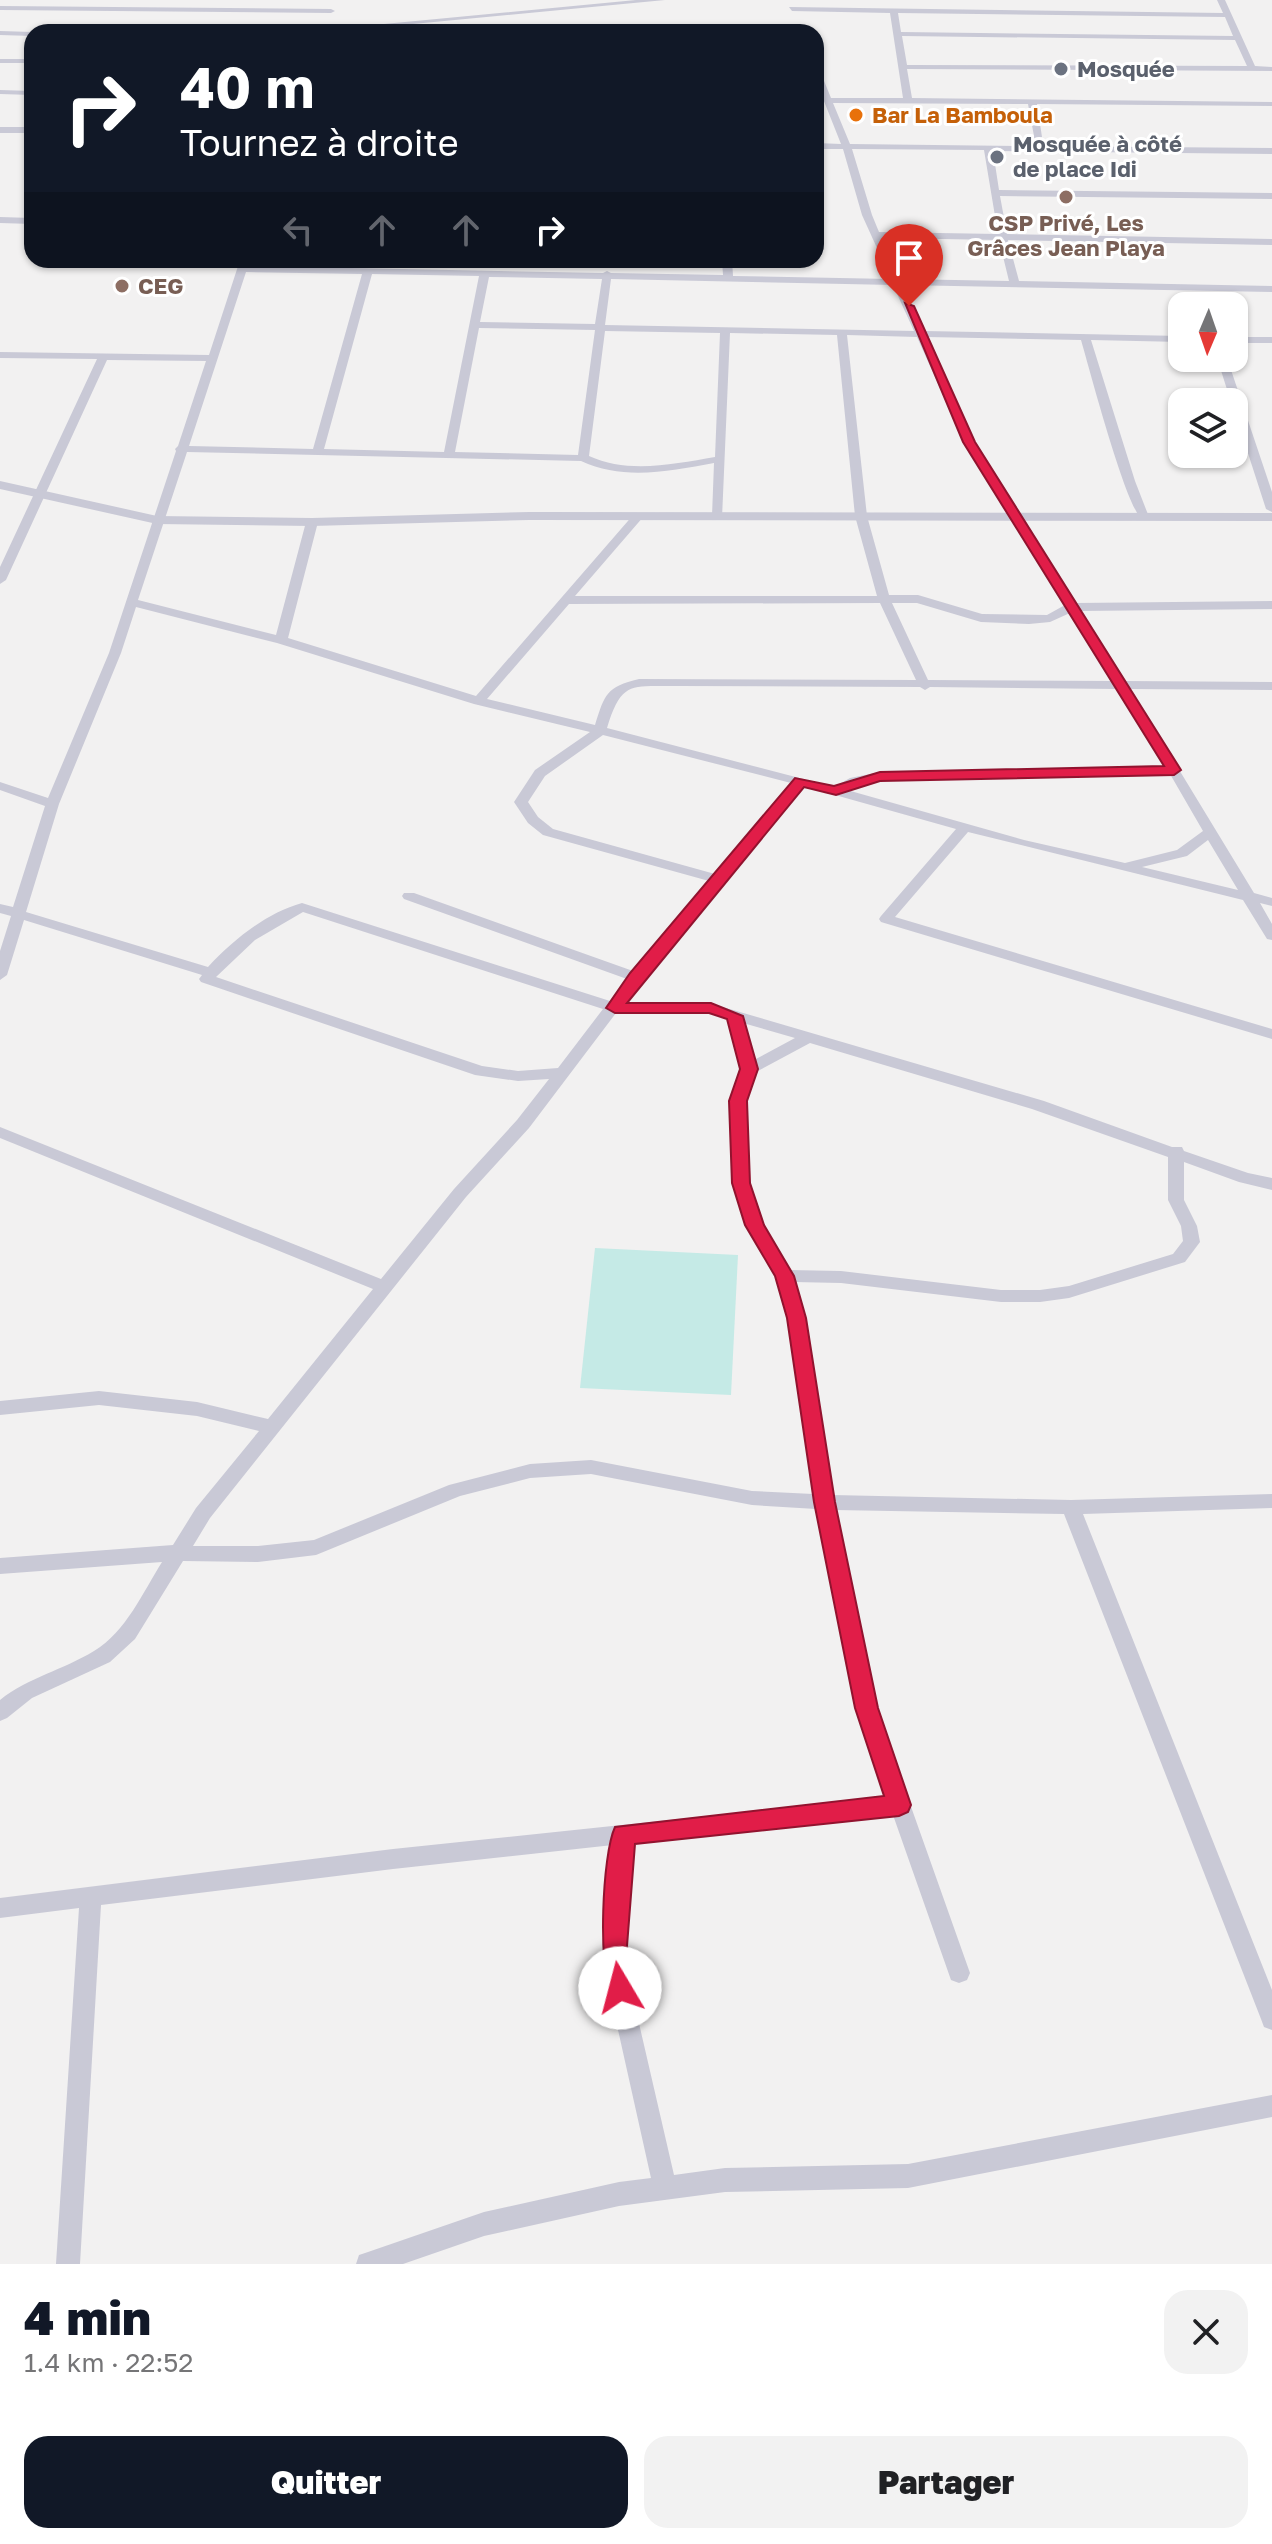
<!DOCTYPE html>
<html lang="fr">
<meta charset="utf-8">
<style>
body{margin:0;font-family:"Golos Text",sans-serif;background:#f2f2f2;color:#202124;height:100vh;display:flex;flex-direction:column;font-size:30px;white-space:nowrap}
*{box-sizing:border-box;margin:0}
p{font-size:26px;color:#757577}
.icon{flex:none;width:44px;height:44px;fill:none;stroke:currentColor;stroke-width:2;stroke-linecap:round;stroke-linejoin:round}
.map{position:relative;height:2264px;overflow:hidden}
.sheet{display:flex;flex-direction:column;background:#fff;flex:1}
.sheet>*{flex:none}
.top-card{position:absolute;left:24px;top:24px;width:800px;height:244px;border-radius:24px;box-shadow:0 2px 6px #0004;background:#111827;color:#fff;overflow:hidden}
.needle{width:52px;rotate:182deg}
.buttons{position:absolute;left:1168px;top:292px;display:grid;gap:16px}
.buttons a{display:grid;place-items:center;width:80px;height:80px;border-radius:16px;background:#fff;box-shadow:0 2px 6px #0004;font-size:40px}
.pin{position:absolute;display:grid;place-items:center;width:68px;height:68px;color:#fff;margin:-82px -34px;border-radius:50% 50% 50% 0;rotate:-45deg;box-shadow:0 0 8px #0007}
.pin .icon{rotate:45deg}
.me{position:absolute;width:88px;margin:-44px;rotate:352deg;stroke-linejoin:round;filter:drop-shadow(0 0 6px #0008)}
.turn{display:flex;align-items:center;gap:28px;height:168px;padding:0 24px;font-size:36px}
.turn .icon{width:104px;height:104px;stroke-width:2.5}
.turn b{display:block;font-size:56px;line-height:68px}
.lanes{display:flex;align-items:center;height:76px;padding:0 24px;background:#0003;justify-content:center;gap:40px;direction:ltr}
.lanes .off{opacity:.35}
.round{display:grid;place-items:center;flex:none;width:84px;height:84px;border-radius:24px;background:#f2f2f2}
.summary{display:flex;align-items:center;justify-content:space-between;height:136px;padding:0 24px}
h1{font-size:48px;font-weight:800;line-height:60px;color:#111827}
.action{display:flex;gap:16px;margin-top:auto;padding:16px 24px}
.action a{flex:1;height:92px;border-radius:24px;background:#111827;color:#fff;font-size:32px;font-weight:800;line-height:92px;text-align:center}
.action a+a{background:#f2f2f2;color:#202124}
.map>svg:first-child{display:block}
.green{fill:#c5eae6}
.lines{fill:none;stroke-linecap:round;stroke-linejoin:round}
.minor{fill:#c9c9d6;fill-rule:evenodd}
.tertiary{fill:#c9c9d6;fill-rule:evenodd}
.route{fill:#e11d48;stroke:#92132f;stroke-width:2}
.worship-dot{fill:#6b7280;stroke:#fff;stroke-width:3}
.food-dot{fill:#e8710a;stroke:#fff;stroke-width:3}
.education-dot{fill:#8d6e63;stroke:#fff;stroke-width:3}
.labels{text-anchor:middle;stroke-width:6;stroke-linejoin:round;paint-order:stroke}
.far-worship-label{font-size:22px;font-weight:bold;fill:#5b616d;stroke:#fff;text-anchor:start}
.far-food-label{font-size:22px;font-weight:bold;fill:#c56008;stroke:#fff;text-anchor:start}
.far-education-label{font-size:22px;font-weight:bold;fill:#785e54;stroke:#fff}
</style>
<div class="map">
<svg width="1272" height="2264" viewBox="0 0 1272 2264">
<rect width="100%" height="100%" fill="#f2f1f1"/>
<path class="green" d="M595,1248L738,1255L731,1395L580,1388Z"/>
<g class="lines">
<path class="minor" d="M636,0H665L329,32L321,30Z
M1217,0H1225L1255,66L1272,67V71L907,69L912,98L1272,102V106L1037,104L1042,137L1031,146L1272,148V154L993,151L999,190L1272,193V199L1000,196L1007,234L1272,239V245L1008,240L1019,281L1272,286V292L903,285L924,331L1182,336V342L1091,340L1135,481L1149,517L1143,520C1127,512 1089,367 1081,340L927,337L974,442L1076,603L1272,601V609L1080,611L1125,681L1272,682V690L1130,689L1254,893L1272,898V906L1260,903L1272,924V940L1267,939L1243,900L968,832L895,917L1272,1029V1039L881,922L879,919L881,916L956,829L803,786L624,1003L716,1005L1044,1101L1172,1147H1182L1184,1151L1248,1173L1272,1178V1190L1239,1182L1184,1162V1200L1197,1226L1200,1242L1185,1262L1069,1298L1040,1302H1001L841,1283L794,1282L805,1318L832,1495L1071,1500L1272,1494V1508L1083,1514L1272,1990V2030L1264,2027L1261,2019L1064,1514L835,1510L876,1708L970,1973L967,1980L959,1983L951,1980L893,1815L634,1843L626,1967L674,2175L725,2168L908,2164L1272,2095V2117L908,2188L725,2192L619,2206L484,2236L403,2264H356L359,2255L368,2252L484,2212L619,2182L651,2178L604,1967L613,1845L393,1869L101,1905L80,2264H56L79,1908L0,1918V1898L393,1849L887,1797L856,1708L816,1509L752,1505L591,1474L530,1478L460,1496L316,1555L258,1562L183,1561L135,1639L110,1662L32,1698L7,1718L0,1721V1700C29,1677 63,1670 94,1651C126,1632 143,1592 162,1562L0,1574V1558L173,1545L196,1508L259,1431L197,1416L99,1405L0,1415V1401L99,1391L197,1402L268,1419L373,1289L0,1138V1127L381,1279L454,1189L517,1120L549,1079L518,1081L475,1075L201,982L199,979L202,975L24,920L7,975L0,980V951L11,916L0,913V904L13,907L45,806L0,790V782L48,798L109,653L176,451L175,449L178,446L206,361L107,360L6,580L0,584V567L97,359L0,358V352L209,355L240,260H250L248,266L603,273L607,271L611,273L723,275L722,260H732L733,276L891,279L862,215L843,149H816V143L841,144L816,81V69L820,71L831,98H903L890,13L792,11L789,7L1223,13ZM898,13L1225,17L1233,36L901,32ZM902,36L1235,40L1247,66L907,65ZM833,103L1028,104L1034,136L1019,146L850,144ZM852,149L984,150L998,234L879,232L872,215ZM882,238L999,240L1009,281L901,279ZM246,272L362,274L313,449L189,446ZM372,274L479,276L444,452L324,449ZM489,277L602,279L595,324L480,322ZM611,279L893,285L914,331L605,325ZM479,328L595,330L578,455L455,452ZM605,331L720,333L715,457C674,464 628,474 589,456ZM730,333L837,335L855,516L877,596H575L644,516L634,514L476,696L288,638L318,522L316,520L306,522L276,635L138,600L187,452L581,461C624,481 670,471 714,463L712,516L722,518ZM847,335L917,337L964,442L1065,605L1047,615L982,614L918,595H889L867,516ZM880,603L916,680L639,679C606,687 605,694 595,725L487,699L569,604ZM892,603H917L981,622L1029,624L1050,622L1070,613L1112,681L928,680ZM136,607L277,643L474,704L590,732L535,770L514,802L528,823L543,835L709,881L633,971L414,893H404L402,896L404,899L627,979L610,1001L302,903C266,913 233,940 208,967L26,912L59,804L121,653ZM679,686L920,687L925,690L930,687L1117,689L1165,766L880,772L850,778L834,787L607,728C622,679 632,687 679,686ZM603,735L791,783L715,874L553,829L538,817L528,802L545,776ZM1170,774L1203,831L1177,850L1125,863L1024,840L847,790L859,784L880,780ZM1208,840L1238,890L1142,867L1187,856ZM303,912L603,1009L558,1068L518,1071L482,1066L216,977L255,940ZM616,1013H710L727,1018L741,1069L730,1101L733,1183L746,1225L775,1276L787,1318L813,1494L752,1491L591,1460L530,1464L449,1485L314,1540L258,1546H193L210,1518L466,1197L529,1128ZM743,1023L795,1038L754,1060ZM810,1043L1032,1109L1168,1157V1200L1181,1226L1183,1241L1173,1254L1069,1286L1040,1290H1001L841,1271L789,1270L762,1225L749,1183L746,1101L756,1072Z
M0,6L331,9L335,11L331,13L0,10Z
M545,26L800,28L804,30L759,32L542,30Z
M0,31L32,32H33L32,36L0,35Z
M0,59H32V63H0Z
M0,90L32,91V95L0,94Z
M0,127H32V133H0Z
M0,217L32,218V224L0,223Z
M1234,337H1272V343H1234Z
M1217,358H1227L1272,492V512L1266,509L1234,410V402H1231Z"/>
<path class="tertiary" d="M0,481L157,516L312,518L529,512L1272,513V521L529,520L312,526L157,524L0,489Z"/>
</g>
<path class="route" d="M905,303L914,306L975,442L1181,770L1174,775L880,781L836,795L804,787L627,1003H711L743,1016L758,1069L747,1101L750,1183L764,1225L794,1276L806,1318L835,1502L878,1708L911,1805L908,1812L899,1816L635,1844L627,1946L633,1988L629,1996L620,2000L611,1996C598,1967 602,1855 615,1827L884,1796L855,1708L814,1502L787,1318L775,1276L745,1225L732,1183L729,1101L740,1069L727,1019L709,1013H615L606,1008L630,973L795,778L834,786L880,772L1164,766L963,442Z"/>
<g class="worship-dot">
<circle cx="1061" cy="69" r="8"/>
<circle cx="997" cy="157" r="8"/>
</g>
<circle class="food-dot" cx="856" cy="115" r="8"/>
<g class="education-dot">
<circle cx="1066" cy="197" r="8"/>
<circle cx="122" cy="286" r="8"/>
</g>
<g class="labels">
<g class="far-worship-label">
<text x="1077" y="77">Mosquée</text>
<text x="1013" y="152">Mosquée à côté<tspan x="1013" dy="25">de place Idi</tspan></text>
</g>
<g class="far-food-label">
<text x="872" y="123">Bar La Bamboula</text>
</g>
<g class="far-education-label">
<text x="1066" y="231">CSP Privé, Les<tspan x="1066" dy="25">Grâces Jean Playa</tspan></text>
<text x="138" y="294" text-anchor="start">CEG</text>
</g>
</g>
</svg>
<div class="buttons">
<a><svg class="needle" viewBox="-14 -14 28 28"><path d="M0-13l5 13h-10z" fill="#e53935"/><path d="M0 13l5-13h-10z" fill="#757577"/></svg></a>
<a><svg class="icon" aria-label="layers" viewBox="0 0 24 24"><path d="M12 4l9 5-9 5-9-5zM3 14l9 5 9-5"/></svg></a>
</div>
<div class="pin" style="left:909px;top:306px;background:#d93025"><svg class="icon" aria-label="arrive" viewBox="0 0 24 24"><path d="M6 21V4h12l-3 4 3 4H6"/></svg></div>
<svg class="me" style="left:620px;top:1988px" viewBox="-20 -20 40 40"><circle r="19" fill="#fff"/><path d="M0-13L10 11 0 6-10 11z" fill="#e11d48"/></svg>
<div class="top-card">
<div class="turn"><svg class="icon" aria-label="right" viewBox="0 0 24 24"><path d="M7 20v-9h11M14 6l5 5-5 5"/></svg><div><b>40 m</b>Tournez à droite</div></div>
<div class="lanes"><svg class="icon off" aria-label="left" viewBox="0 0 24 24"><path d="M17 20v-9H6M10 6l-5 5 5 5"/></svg><svg class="icon off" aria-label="ahead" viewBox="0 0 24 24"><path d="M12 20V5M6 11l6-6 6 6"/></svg><svg class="icon off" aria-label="ahead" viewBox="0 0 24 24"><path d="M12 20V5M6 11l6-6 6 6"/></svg><svg class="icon" aria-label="right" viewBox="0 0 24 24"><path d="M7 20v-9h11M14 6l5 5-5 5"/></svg></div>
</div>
</div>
<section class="sheet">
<div class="summary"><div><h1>4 min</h1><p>1.4 km · 22:52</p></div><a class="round"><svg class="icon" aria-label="close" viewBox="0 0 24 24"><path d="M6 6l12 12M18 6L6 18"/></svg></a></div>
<div class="action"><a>Quitter</a><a>Partager</a></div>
</section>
